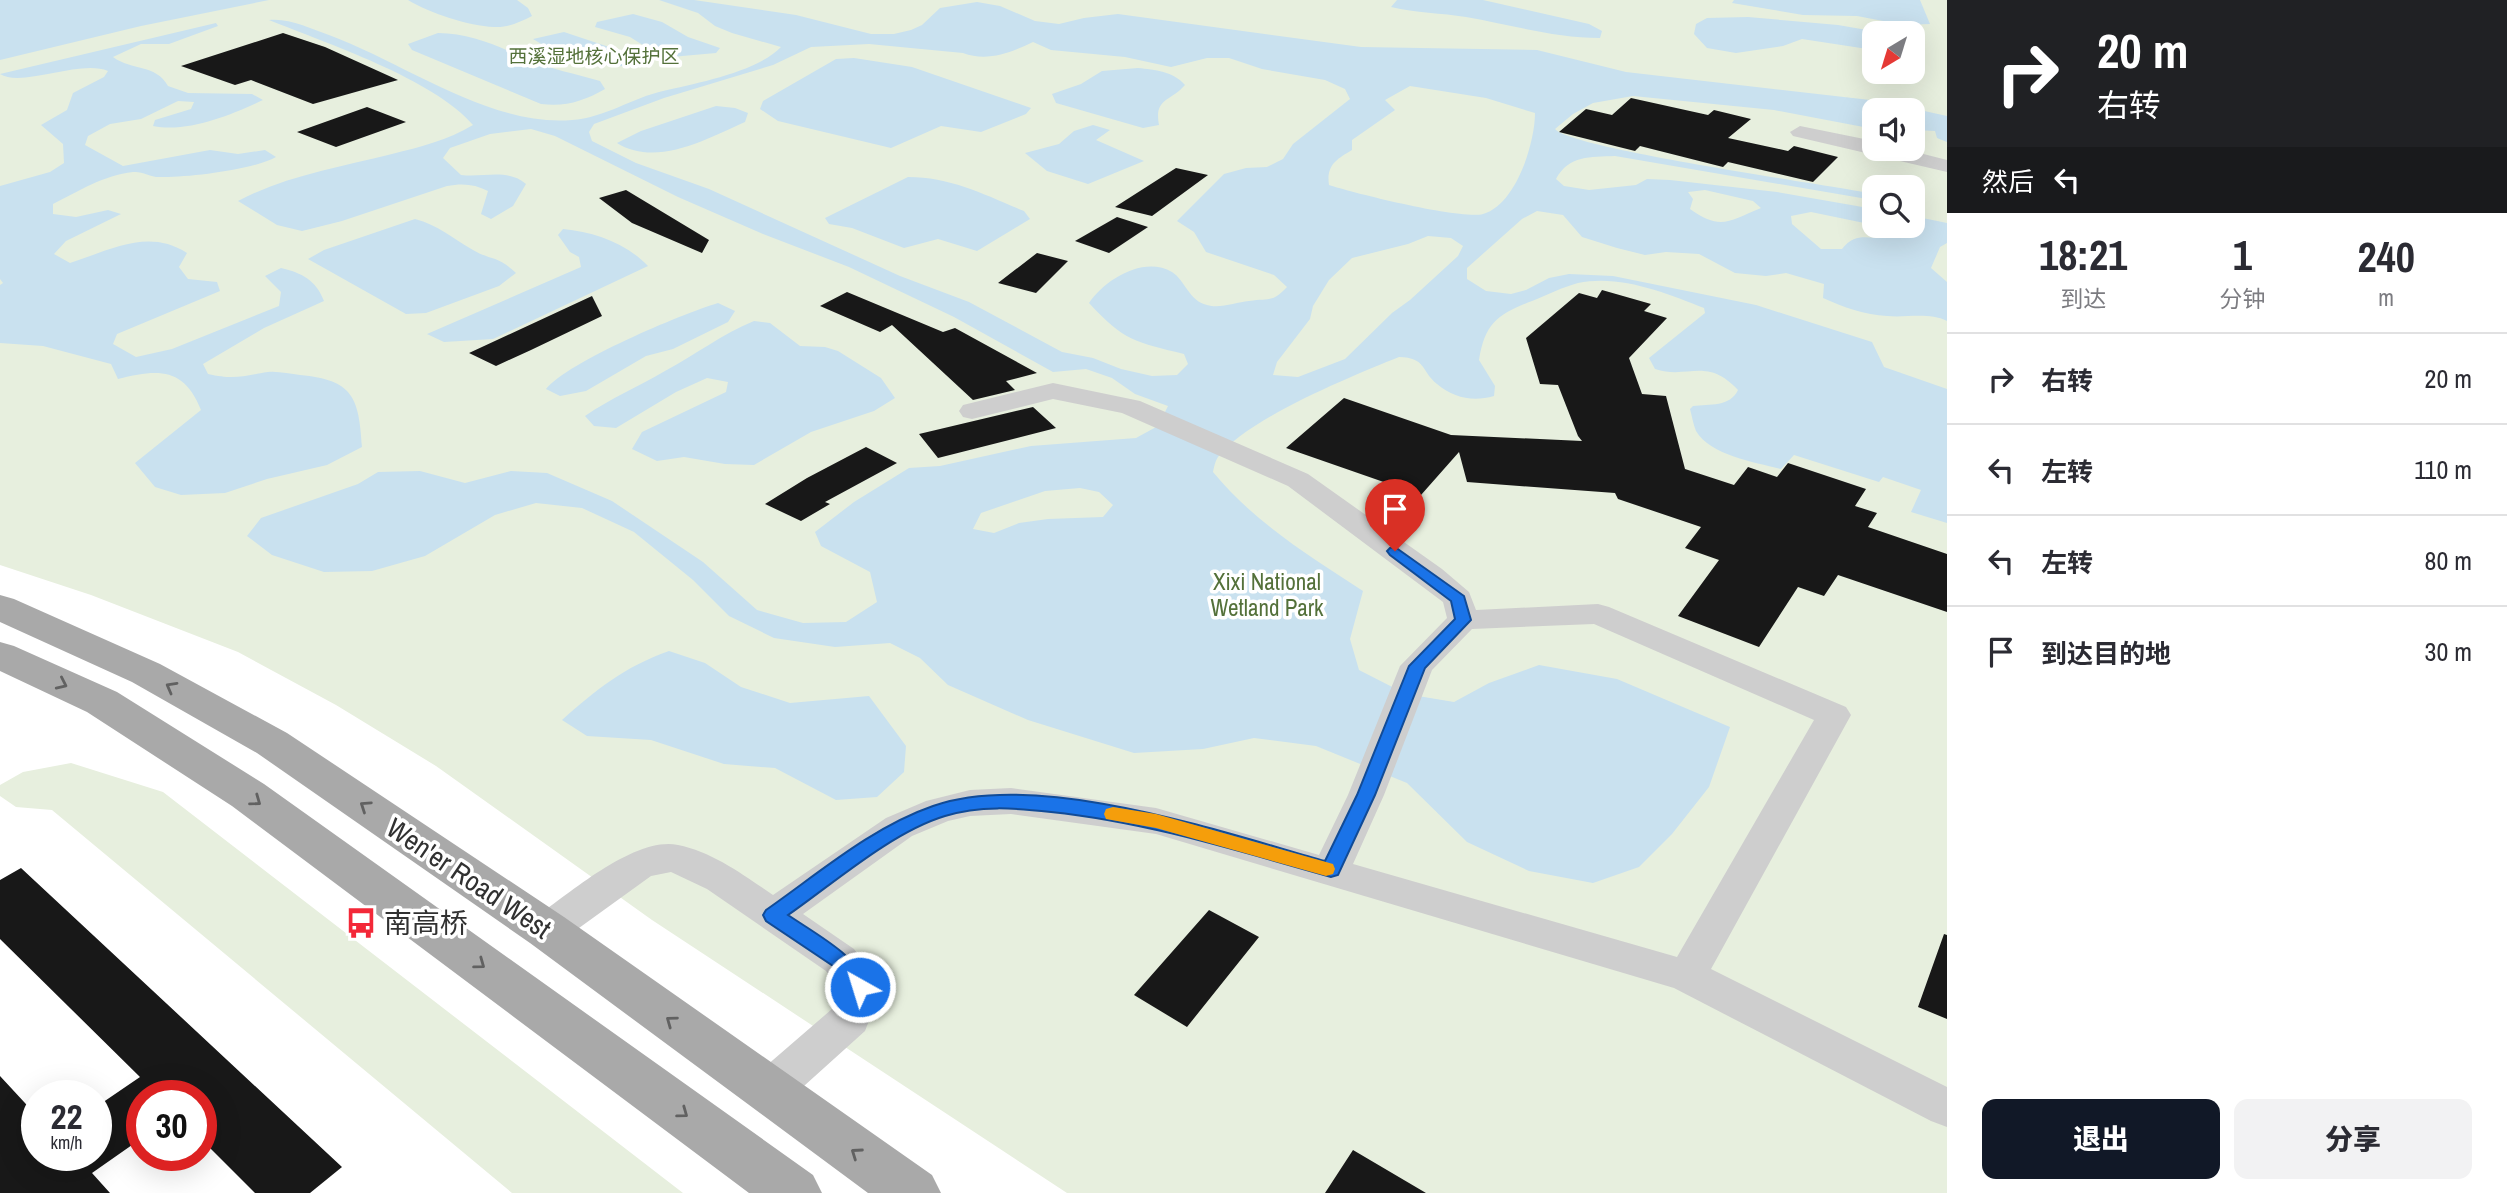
<!DOCTYPE html>
<html lang="zh">
<meta charset="utf-8">
<style>
body{margin:0;font-family:"Archivo Narrow","Noto Sans SC",sans-serif;background:#f2f2f3;color:#2b2b33;height:100vh;display:flex;flex-direction:column;font-size:26px;white-space:nowrap}
*{box-sizing:border-box;margin:0}
p{font-size:23px;color:#7c7c81}
.icon{flex:none;width:38px;height:38px;fill:none;stroke:currentColor;stroke-width:2;stroke-linecap:round;stroke-linejoin:round}
.map{position:relative;flex:1;overflow:hidden}
.details{display:flex;flex-direction:column;background:#fff;width:560px}
.details>*{flex:none}
.guide{background:#202124;color:#fff;overflow:hidden}
.needle{width:46px;rotate:218deg}
.fabs{position:absolute;left:1862px;top:21px;display:grid;gap:14px}
.fabs a{display:grid;place-items:center;width:63px;height:63px;border-radius:14px;background:#fff;box-shadow:0 7px 28px #0002;font-size:35px}
.speed{position:absolute;left:21px;top:1080px;display:flex;gap:14px;font-size:35px;font-weight:700;text-align:center}
.speed>*{display:grid;place-content:center;width:91px;height:91px;border-radius:50%;background:#fff;box-shadow:0 7px 28px #0002;line-height:1}
.speed small{font-size:18px;font-weight:400}
.speed .limit{border:10px solid #d22;background:#fff;color:#111}
.pin{position:absolute;display:grid;place-items:center;width:60px;height:60px;color:#fff;margin:-72px -30px;border-radius:50% 50% 50% 0;rotate:-45deg;box-shadow:0 0 7px #0007}
.pin .icon{rotate:45deg}
.me{position:absolute;width:77px;margin:-38px;rotate:321deg;stroke-linejoin:round;filter:drop-shadow(0 0 5px #0008)}
.turn{display:flex;align-items:center;gap:24px;height:147px;padding:0 35px;font-size:32px}
.turn .icon{width:91px;height:91px;stroke-width:2.5}
.turn b{display:block;font-size:49px;line-height:60px}
.then{display:flex;align-items:center;height:66px;padding:0 35px;background:#0003;gap:14px;font-size:26px}
.eta{display:flex;justify-content:space-evenly;align-items:center;height:119px;text-align:center}
.eta b{font-size:42px;font-weight:800;line-height:49px}
.cta{display:flex;gap:14px;margin-top:auto;padding:14px 35px}
.cta a{flex:1;height:80px;border-radius:14px;background:#111827;color:#fff;font-size:28px;font-weight:800;line-height:80px;text-align:center}
.cta a+a{background:#f2f2f3;color:#2b2b33}
ul{padding:0;list-style:none}
li{display:flex;align-items:center;gap:21px;height:91px;padding:0 35px;border-top:2px solid #e1e1e2}
li div{flex:1}
li b{display:block;font-size:26px}
li em{font-style:normal}
main{display:flex;flex:1;min-height:0}
.map>svg:first-child{display:block}
.green{fill:#e7efde;fill-rule:evenodd}
.water{fill:#c9e1ef;fill-rule:evenodd}
.building{fill:#181818}
.lines{fill:none;stroke-linecap:round;stroke-linejoin:round}
.minor{fill:#cecece;fill-rule:evenodd}
.major{fill:#a9a9a9;fill-rule:evenodd}
.oneway{stroke:#616161}
.route{fill:#1a73e8;stroke:#114b97;stroke-width:2}
.slow{fill:#f59e0b}
.labels{text-anchor:middle;stroke-width:7;stroke-linejoin:round;paint-order:stroke}
.far-park-label{font-size:19px;fill:#54713a;stroke:#fff}
.park-label{font-size:23px;fill:#54713a;stroke:#fff}
.near-street-label{font-size:28px;fill:#313131;stroke:#fff}
.near-poi-label{font-size:28px;fill:#313131;stroke:#fff;text-anchor:start}
</style>
<main>
<div class="map">
<svg width="1947" height="1193" viewBox="0 0 1947 1193">
<rect width="100%" height="100%" fill="#fff"/>
<path class="green" d="M0,0H1947V1193H1067L652,920L436,766L336,705L238,652L91,595L0,565ZM1874,33H1913V72H1874ZM1874,110H1913V149H1874ZM1874,187H1913V226H1874Z
M71,763L163,792L683,1193H512L52,810L16,807L0,796V785L23,772Z"/>
<path class="water" d="M0,0H269L141,26L0,60Z
M408,0H517L528,8L532,16C520,22 508,28 494,27C469,26 429,13 408,0Z
M659,0H694L796,15L871,34H894L911,30L922,25L940,8L977,2L1000,6L1035,21L1059,24L1084,18L1118,14L1361,47L1537,50L1626,72L1879,101L1947,116V142L1937,138L1935,131L1913,130V110H1874V129L1774,110L1633,96L1593,103L1573,114L1555,129C1571,149 1830,185 1874,194L1873,200L1615,156C1590,157 1569,155 1556,179L1564,186L1589,190L1636,185L1647,179L1670,180L1777,192L1874,209V225L1811,212L1791,216L1792,224L1821,249H1842C1859,228 1872,244 1891,234L1877,226H1913V216L1947,223V243L1940,247L1931,268L1947,282V321C1929,312 1906,318 1887,316C1865,315 1843,307 1823,298L1824,284L1786,273L1766,276L1735,273L1699,254L1666,252L1645,255L1617,248L1582,237L1563,215L1537,211L1522,219L1467,268V279L1486,291L1511,294L1526,290L1549,278L1569,274L1613,276L1756,305L1872,342L1884,367L1947,389V523L1911,512L1921,490L1883,477L1879,482L1794,455L1781,469C1755,462 1711,456 1696,431C1693,424 1692,416 1690,409L1693,406C1710,404 1730,407 1738,390C1706,356 1688,380 1655,369L1649,358L1705,313L1704,308C1666,293 1620,274 1578,283C1563,287 1547,295 1532,301C1498,314 1485,323 1479,360L1495,386L1494,396C1473,402 1454,398 1437,384C1420,370 1427,358 1399,357C1352,376 1248,418 1218,457C1215,461 1214,468 1213,472C1254,522 1309,556 1363,591L1350,639L1359,670L1406,694L1454,702L1489,683L1539,665L1617,679L1730,727L1709,787L1672,834L1639,867L1593,883L1529,871L1467,842L1407,783L1316,746L1254,738L1203,749L1134,753L1028,720L948,685L920,658L890,643L835,647L774,638L729,616L693,580L634,532L582,508L536,503L495,515L425,556L372,571L324,572L272,555L247,536L261,518L358,484L378,472L420,471L465,483L511,471L547,473L612,501L703,562L757,610L803,623L846,622L877,602L870,572L821,546L815,532L854,502L909,468L940,466L1031,446L1136,438L1158,426L1168,406L1135,394L1112,378L1086,369L1053,372L954,317L849,267L763,234L678,197L555,136L531,129L490,134L450,148L443,158L461,175C484,178 507,168 526,184L513,206L491,219L481,214L488,191C475,184 462,183 447,186L342,221L302,231L277,225L238,201C285,176 340,167 392,154C420,147 448,140 473,125C434,79 326,43 269,20C290,18 309,28 329,35C405,63 490,127 572,120C604,118 632,98 663,91C697,83 757,72 781,47L732,33L715,26L698,13ZM1033,42L1051,50L1125,57L1171,67L1207,58H1229L1262,69L1325,80L1345,89L1350,99L1293,144L1283,159L1267,167L1246,168L1224,174L1177,221L1194,232L1206,252L1274,275L1287,287C1272,303 1269,298 1249,301C1236,302 1220,309 1207,305C1189,301 1185,280 1172,272C1144,255 1104,280 1089,303C1124,341 1135,342 1184,354L1188,364L1177,375L1152,376L1121,369L1093,358L1062,352L969,302L900,276L709,189L636,163L592,141L589,132L594,124L664,98L773,65L811,47L869,44L963,53C987,62 1010,53 1033,42ZM1410,86L1486,98L1535,113C1535,143 1516,205 1483,214C1462,220 1353,193 1329,185C1326,165 1337,159 1352,150V140L1395,110L1385,100ZM1705,190L1753,201L1761,208C1729,221 1721,231 1690,209L1693,199L1688,192ZM1428,236L1451,238L1463,246L1458,256L1410,300L1392,313L1345,359L1298,377L1273,375L1277,362L1310,319L1313,306L1329,280L1352,258L1408,244ZM1080,488L1099,492L1113,505L1103,517L1048,519L1019,523L994,533L973,529L981,513L1045,491Z
M1397,0H1483L1589,24L1602,31L1600,38C1554,38 1512,25 1466,17C1441,13 1416,13 1391,7Z
M1734,0H1920L1930,24L1904,25L1857,16L1803,15L1732,3Z
M633,14L662,22L688,37L720,48L716,53L671,57L654,52L630,37L595,27L597,22Z
M1748,17L1838,25L1884,33H1874V50L1802,39L1783,46L1736,53L1707,48L1694,34L1696,24L1707,18Z
M216,23L218,26L169,44H141L113,57C132,71 156,64 168,86L188,93L252,94L263,100C231,115 188,133 153,126L155,120L191,109L194,102L178,101L141,119L110,124L88,136L85,145L123,166L210,150L238,154L265,150L276,157C253,170 186,178 159,177C150,177 142,171 133,172C104,175 79,191 53,204V214L76,217L108,210L121,214L66,241L54,254L70,263C111,250 148,228 187,253L179,267L188,279L217,282L220,291L117,334L113,344L136,357L172,349L279,306L281,292L265,276L281,268C302,273 316,280 324,301L264,328L203,364L208,374C235,380 242,376 268,372C278,371 290,374 300,375C353,380 359,397 362,447L327,465L267,479L225,493L181,495L155,487L135,463L201,410C184,367 158,369 118,379L111,364L43,346L0,343V285L3,283L0,279V186L50,172L64,163L63,144L41,125L67,110L73,93L104,77L108,71C80,59 22,88 0,74Z
M564,32L642,58L644,63C614,74 573,54 543,45L533,39Z
M438,33C470,33 498,46 527,59C550,69 576,74 600,81L605,89C584,101 566,107 541,104L412,50L408,44Z
M854,58L912,67L1031,108L1026,114L981,132L941,126L891,148L778,121L760,109L763,101L836,59Z
M1138,68C1155,70 1173,71 1185,85C1170,102 1154,98 1159,125L1143,128L1056,103L1052,94L1081,84L1102,71Z
M716,106L735,108L748,113L745,122C708,138 657,168 617,143L641,131Z
M1093,125L1110,130L1096,140L1144,161L1088,184L1047,171L1025,153L1059,144L1074,131Z
M908,177C951,177 985,195 1024,211L1030,219L977,251L938,239L904,248L852,228L829,224L825,218Z
M415,219C438,225 452,238 473,250C492,261 497,255 516,273L499,286L426,313L406,314L308,259L324,250Z
M563,229C594,232 626,243 648,266L493,339L444,342L427,334L581,267L579,257L570,252L558,235Z
M718,303L735,311L728,322L673,349L646,356L586,391L560,396L546,389C568,362 681,314 718,303Z
M754,321L770,323L800,346L825,347L838,351L881,378L895,398L874,411L811,432L754,465L725,464L684,457L657,461L632,449L642,432L726,392L728,382L707,378L676,392L616,428L594,426L585,416C611,398 638,387 665,371C695,355 722,334 754,321Z
M669,651L705,663L741,687L790,703L869,696L906,746L904,772L877,797L836,800L775,768L724,764L651,740L587,736L562,720C597,689 624,667 669,651Z"/>
<path class="building" d="M283,33L325,47L398,80L313,104L251,80L235,85L181,66Z
M1631,98L1708,115L1714,110L1751,119L1728,138L1788,151L1794,146L1838,157L1813,182L1728,162L1723,167L1640,146L1635,151L1559,132L1586,109L1612,115Z
M367,107L406,122L336,147L297,132Z
M1176,168L1208,175L1152,216L1115,207Z
M626,190L709,240L702,253L632,223L599,198Z
M1117,217L1148,227L1109,253L1075,241Z
M1037,253L1068,261L1036,293L998,283Z
M1602,290L1651,304L1644,311L1667,318L1629,358L1642,394L1666,396L1685,469L1734,485L1748,467L1777,477L1788,463L1866,489L1855,506L1877,513L1868,527L1947,554V612L1838,575L1824,596L1798,587L1759,647L1678,616L1719,560L1685,548L1701,527L1618,499L1615,493L1467,482L1459,452L1421,495L1286,448L1344,398L1451,435L1582,441L1578,436L1558,385L1540,384L1526,338L1579,293L1597,298Z
M847,292L943,332L955,328L1037,373L1006,381L1015,390L973,400L892,325L880,332L820,306Z
M592,296L602,316L531,350L496,366L469,353Z
M1033,407L1056,428L938,458L919,434Z
M866,447L897,463L825,502L830,504L801,521L765,504L807,478Z
M21,868L342,1167L310,1193H255L201,1139V1096H142V1138L92,1173L110,1193H0V1076L37,1116V1155H96V1107L140,1077L0,939V880Z
M1209,910L1259,937L1187,1027L1134,995Z
M1944,934L1947,935V1019L1918,1007Z
M1353,1150L1426,1193H1325Z"/>
<g class="lines">
<path class="minor" d="M1800,126L1874,141V149H1904L1947,160V172L1793,136L1790,132Z
M1053,383L1140,401L1308,474L1442,569L1469,592L1476,610L1598,604L1609,607L1846,707L1851,715L1711,969L1947,1087V1127L1931,1121L1674,988L1156,834L1011,814L970,816L948,821L912,836L803,914L854,949L882,987L865,1031L784,1104L768,1110L752,1104L746,1091L752,1078L832,1009L839,989L826,971L707,889L671,872L651,876L561,941L547,945L533,941L527,930L533,919C568,895 634,836 678,845C713,852 745,876 773,895L886,818L926,801L970,790L1011,788L1156,808L1319,855L1348,795L1400,666L1447,618L1443,602L1288,486L1122,413L1053,399L972,419L963,417L959,411L963,405ZM1594,624L1814,720L1677,957L1353,864L1384,795L1432,670L1472,629Z"/>
<path class="major" d="M0,595L14,599L160,664L287,733L564,917L932,1175L941,1193H868L530,943L257,753L132,682L0,622Z
M0,642L14,646L117,692L264,784L813,1175L822,1193H749L232,806L87,712L0,671Z"/>
</g>
<defs><path id="oneway-chevron" d="M-2-3.5L2.5 0L-2 3.5" fill="none" stroke-width="1.6" stroke-linecap="round" stroke-linejoin="round" transform="scale(1.75)"/></defs>
<g class="oneway">
<use href="#oneway-chevron" transform="translate(62 684) rotate(25)"/>
<use href="#oneway-chevron" transform="translate(171 687) rotate(-151)"/>
<use href="#oneway-chevron" transform="translate(256 801) rotate(36)"/>
<use href="#oneway-chevron" transform="translate(365 806) rotate(-146)"/>
<use href="#oneway-chevron" transform="translate(480 964) rotate(36)"/>
<use href="#oneway-chevron" transform="translate(671 1021) rotate(-144)"/>
<use href="#oneway-chevron" transform="translate(683 1113) rotate(36)"/>
<use href="#oneway-chevron" transform="translate(856 1153) rotate(-145)"/>
</g>
<path class="route" d="M1395,547L1464,596L1471,620L1425,668L1375,795L1338,875L1331,877C1238,851 1147,822 1051,812C1015,808 980,805 945,816C892,832 834,883 788,915C819,936 853,953 871,987L868,993L860,995L853,993L833,966L766,921L763,915L766,910C819,873 872,827 933,806C1038,769 1221,832 1325,861L1357,795L1409,666L1455,619L1451,601L1390,555L1387,551L1390,548Z"/>
<path class="slow" d="M1113,807L1156,814L1326,862L1333,864L1335,869L1333,874L1326,876L1156,828L1106,819L1104,814L1106,809Z"/>
<defs>
<symbol id="bus-bare" viewBox="-9 -9 18 18"><path d="M-5-6H5V4H4V6H2V4H-2V6H-4V4H-5ZM-3.5-4V0h7V-4ZM-3.5 1.2v1.5H-2V1.2ZM2 1.2v1.5H3.5V1.2Z" fill="#f32838" stroke="#fff" stroke-width="2.5" paint-order="stroke"/></symbol>
</defs>
<g fill-rule="evenodd">
<use href="#bus-bare" x="339" y="901" width="44" height="44"/>
</g>
<g class="labels">
<g class="far-park-label">
<text x="594" y="63">西溪湿地核心保护区</text>
</g>
<g class="park-label">
<text x="1267" y="590">Xixi National<tspan x="1267" dy="26">Wetland Park</tspan></text>
</g>
<g class="near-street-label">
<text transform="translate(469 878) rotate(34)" y="10">Wen'er Road West</text>
</g>
<g class="near-poi-label">
<text x="384" y="933">南高桥</text>
</g>
</g>
</svg>
<div class="fabs">
<a><svg class="needle" viewBox="-14 -14 28 28"><path d="M0-13l5 13h-10z" fill="#e53935"/><path d="M0 13l5-13h-10z" fill="#7c7c81"/></svg></a>
<a><svg class="icon" aria-label="sound" viewBox="0 0 24 24"><path d="M4 9h4l5-4v14l-5-4H4zM17 9q2 3 0 6"/></svg></a>
<a><svg class="icon" aria-label="search" viewBox="0 0 24 24"><circle cx="10" cy="10" r="6"/><path d="M15 15l6 6"/></svg></a>
</div>
<div class="speed"><div>22<small>km/h</small></div><div class="limit">30</div></div>
<div class="pin" style="left:1395px;top:551px;background:#d93025"><svg class="icon" aria-label="arrive" viewBox="0 0 24 24"><path d="M6 21V4h12l-3 4 3 4H6"/></svg></div>
<svg class="me" style="left:860px;top:987px" viewBox="-20 -20 40 40"><circle r="17" fill="#1a73e8" stroke="#fff" stroke-width="3"/><path d="M0-11L8 9 0 5-8 9z" fill="#fff"/></svg>
</div>
<section class="details">
<div class="guide">
<div class="turn"><svg class="icon" aria-label="right" viewBox="0 0 24 24"><path d="M7 20v-9h11M14 6l5 5-5 5"/></svg><div><b>20 m</b>右转</div></div>
<div class="then">然后<svg class="icon" aria-label="left" viewBox="0 0 24 24"><path d="M17 20v-9H6M10 6l-5 5 5 5"/></svg></div>
</div>
<div class="eta">
<div><b>18:21</b><p>到达</p></div>
<div><b>1</b><p>分钟</p></div>
<div><b>240</b><p>m</p></div>
</div>
<ul>
<li><svg class="icon" aria-label="right" viewBox="0 0 24 24"><path d="M7 20v-9h11M14 6l5 5-5 5"/></svg><div><b>右转</b></div><em>20 m</em></li>
<li><svg class="icon" aria-label="left" viewBox="0 0 24 24"><path d="M17 20v-9H6M10 6l-5 5 5 5"/></svg><div><b>左转</b></div><em>110 m</em></li>
<li><svg class="icon" aria-label="left" viewBox="0 0 24 24"><path d="M17 20v-9H6M10 6l-5 5 5 5"/></svg><div><b>左转</b></div><em>80 m</em></li>
<li><svg class="icon" aria-label="arrive" viewBox="0 0 24 24"><path d="M6 21V4h12l-3 4 3 4H6"/></svg><div><b>到达目的地</b></div><em>30 m</em></li>
</ul>
<div class="cta"><a>退出</a><a>分享</a></div>
</section>
</main>
